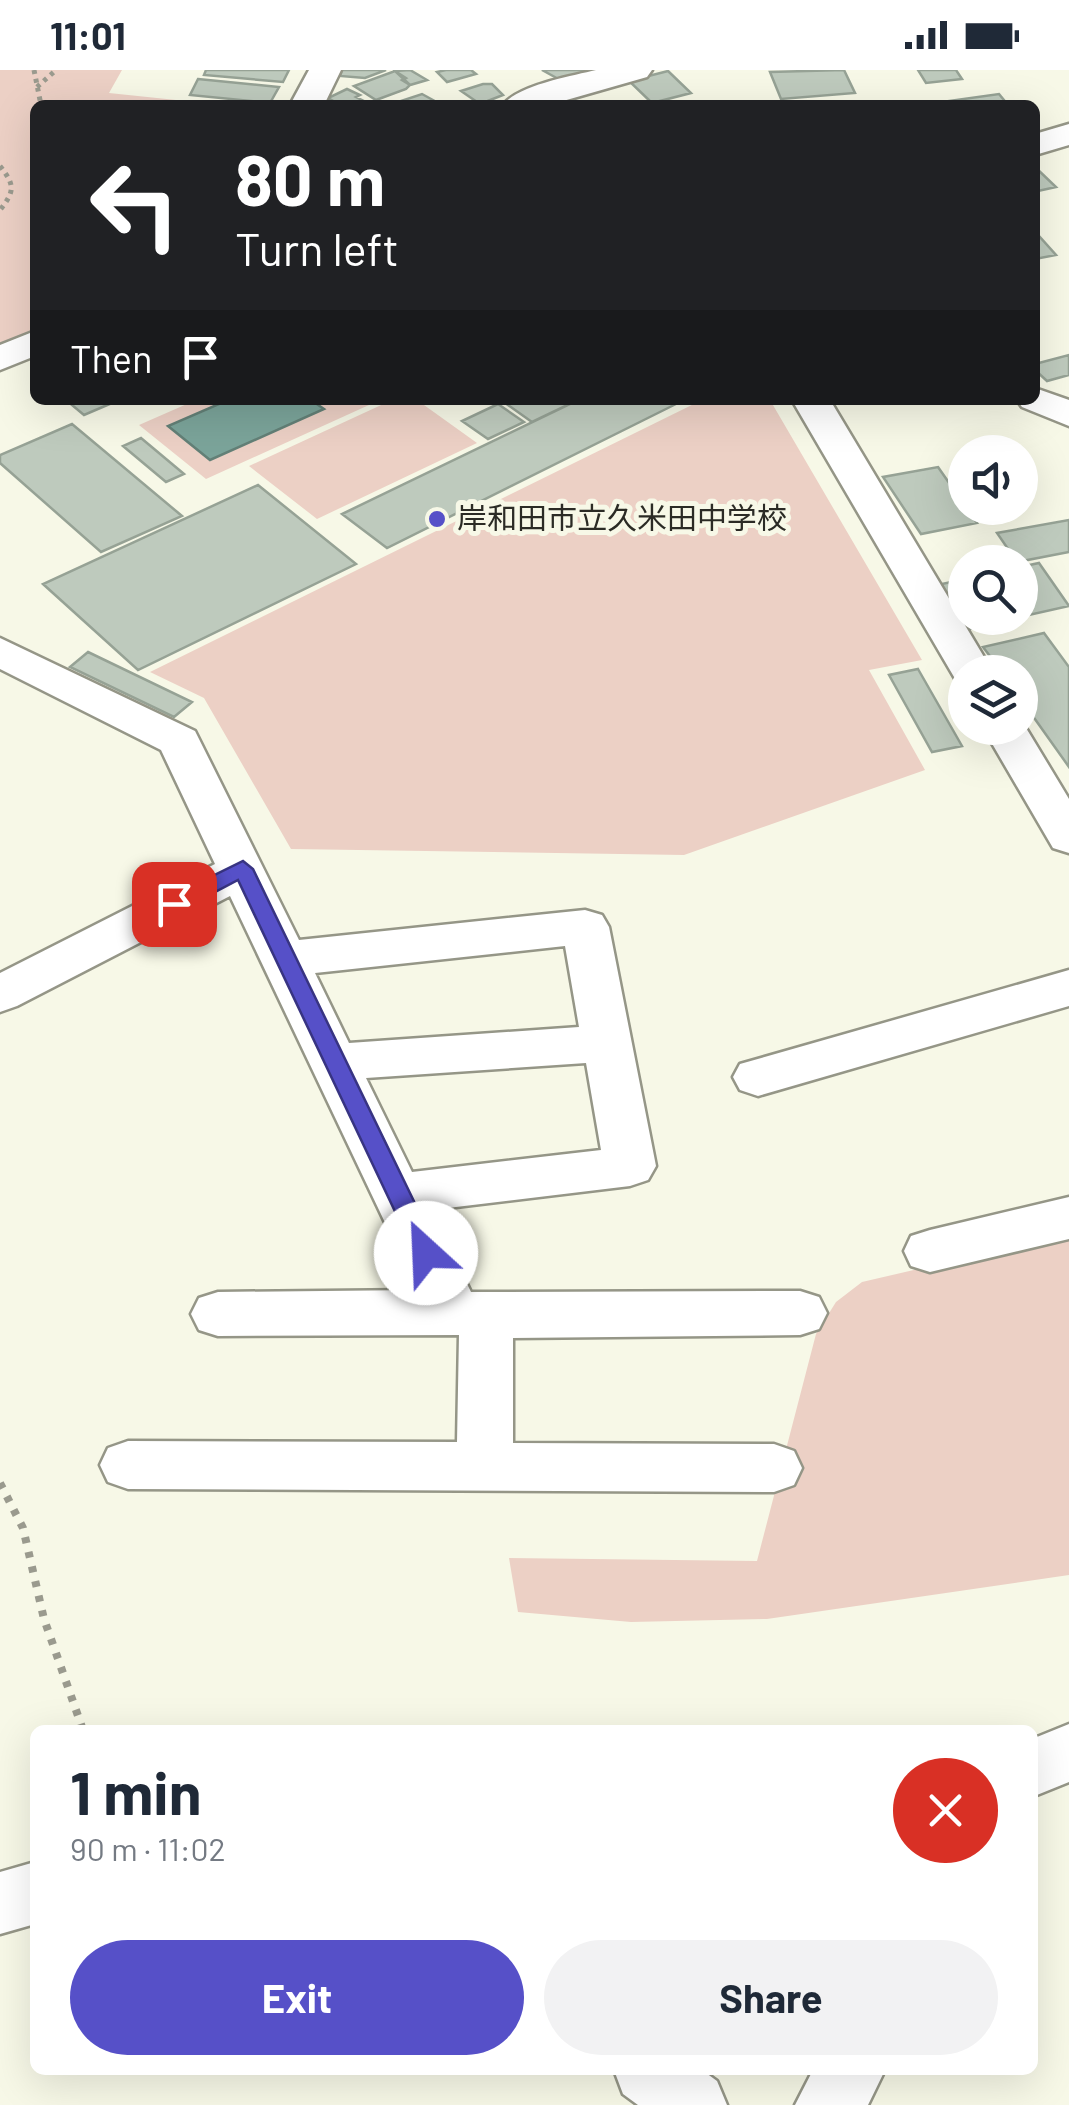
<!DOCTYPE html>
<meta charset="utf-8">
<style>
body{margin:0;font-family:Barlow,"Noto Sans JP",sans-serif;background:#f2f2f3;color:#1f2937;height:100vh;display:flex;flex-direction:column;font-size:38px;white-space:nowrap}
*{box-sizing:border-box;margin:0}
p{font-size:32px;color:#747a83}
.icon{flex:none;width:55px;height:55px;fill:none;stroke:currentColor;stroke-width:2;stroke-linecap:round;stroke-linejoin:round}
.map{position:relative;flex:1;overflow:hidden}
.panel{position:absolute;left:30px;top:1655px;width:1008px;height:350px;display:flex;flex-direction:column;background:#fff;border-radius:15px;box-shadow:0 10px 40px #0002}
.panel>*{flex:none}
.guide{position:absolute;left:30px;top:30px;width:1010px;height:305px;border-radius:15px;box-shadow:0 10px 40px #0002;background:#202124;color:#fff;overflow:hidden}
.buttons{position:absolute;left:948px;top:365px;display:grid;gap:20px}
.buttons a{display:grid;place-items:center;width:90px;height:90px;border-radius:50%;background:#fff;box-shadow:0 10px 40px #0002;font-size:50px}
.pin{position:absolute;display:grid;place-items:center;width:85px;height:85px;color:#fff;margin:-42px;border-radius:20px;box-shadow:0 5px 15px #0006}
.me{position:absolute;width:110px;margin:-55px;rotate:335deg;stroke-linejoin:round;filter:drop-shadow(0 0 8px #0008)}
.turn{display:flex;align-items:center;gap:35px;height:210px;padding:0 40px;font-size:45px}
.turn .icon{width:130px;height:130px;stroke-width:2.5}
.turn b{display:block;font-size:70px;line-height:85px}
.then{display:flex;align-items:center;height:95px;padding:0 40px;background:#0003;gap:20px;font-size:38px}
.round{display:grid;place-items:center;flex:none;width:105px;height:105px;border-radius:52px;background:#f2f2f3}
.headline{display:flex;align-items:center;justify-content:space-between;height:170px;padding:0 40px}
h1{font-size:60px;font-weight:700;line-height:75px}
.cta{display:flex;gap:20px;margin-top:auto;padding:20px 40px}
.cta a{flex:1;height:115px;border-radius:60px;background:#5650c8;color:#fff;font-size:40px;font-weight:700;line-height:115px;text-align:center}
.cta a+a{background:#f2f2f3;color:#1f2937}
.status{display:flex;justify-content:space-between;align-items:center;height:70px;padding:0 50px;background:#fff;direction:ltr}
.status svg{height:28px;fill:currentColor}
.map>svg:first-child{display:block}
.green{fill:#ecd0c5}
.water{fill:#7ba49a;stroke:#638077;stroke-width:2.5}
.building{fill:#becabd;stroke:#96a295;stroke-width:2.5}
.lines{fill:none;stroke-linecap:round;stroke-linejoin:round}
.street-casing{stroke:#959687;stroke-width:5}
.path-far1{stroke:#9a9a8e;stroke-width:5;stroke-dasharray:4 5;stroke-linecap:butt}
.path{stroke:#9a9a8e;stroke-width:8;stroke-dasharray:6 9;stroke-linecap:butt}
.street{fill:#fff;fill-rule:evenodd}
.route{fill:#5650c8;stroke:#383482;stroke-width:2.5}
.poi-dot{fill:#5650c8;stroke:#f7f8e7;stroke-width:4}
.labels{text-anchor:middle;stroke-width:10;stroke-linejoin:round;paint-order:stroke}
.poi-label{font-size:30px;fill:#2b2b25;stroke:#f7f8e7;text-anchor:start}
</style>
<div class="status"><b>11:01</b><svg viewBox="0 0 49 12"><path d="M0 12V9h3v3zM5 12V6h3v6zM10 12V3h3v9zM15 12V0h3v12zM26 1h20v11H26zM47 4h2v5h-2z"/></svg></div>
<div class="map">
<svg width="1069" height="2035" viewBox="0 0 1069 2035">
<rect width="100%" height="100%" fill="#f7f8e7"/>
<path class="green" d="M0,0H122L109,23L224,35H35V259L0,277Z
M196,330H363L369,335L206,409L139,355Z
M392,330H417L477,373L317,449L249,396Z
M702,330H770L922,590L869,600L925,700L684,785L291,779L204,628L150,602Z
M1069,1164V1505L767,1549L631,1552L518,1542L509,1488L757,1491L816,1264L836,1232L862,1212Z"/>
<path class="water" d="M228,330H311L324,339L210,390L168,356Z"/>
<path class="building" d="M206,0H289L283,12L204,5Z
M342,0H386L365,8L340,6Z
M410,0L427,10L410,15L395,1Z
M446,0H471L476,4L447,12L437,2Z
M542,0H596L562,11Z
M844,0L855,23L781,29L770,2Z
M918,0H956L962,9L926,13Z
M395,1L406,8L402,10L410,15L406,19L376,30L354,16Z
M668,1L691,23L652,33L629,11Z
M198,9L279,17L270,33L190,25Z
M483,14H492L503,25L480,34L461,21Z
M347,19L360,25L356,27L372,35H328L335,32L328,28Z
M422,24L442,35H389Z
M999,24L1008,35L935,33Z
M1035,98V97L1056,117L1038,121Z
M1035,166H1039L1056,185L1035,189Z
M1069,285V305L1047,311L1035,300V294Z
M66,330H119L84,345Z
M501,330H578L532,352Z
M578,330H684L387,478L342,444Z
M498,334L524,352L488,369L462,351Z
M72,354L182,446L101,482L0,393V385Z
M141,368L184,404L166,412L123,376Z
M938,397L977,453L921,464L883,407Z
M258,415L356,494L138,600L43,514Z
M1069,450V482L1017,492L997,463Z
M1039,493L1069,536L1020,547V497Z
M965,509V548H1020L968,559L937,515Z
M1044,563L1069,597V697L1020,628V602H1002L983,577Z
M88,582L192,632L174,647L70,597Z
M918,599L962,676L932,682L889,605Z"/>
<g class="lines">
<defs>
<path id="street" d="M309,0H341L324,35H290Z
M596,0H652L647,7L549,35H503C518,15 572,6 596,0Z
M1069,54V75L1035,85V64Z
M35,261V286L0,300V275Z
M1035,318L1069,330V356L1022,337L1017,330H1035Z
M792,330H830L993,602H965V614L957,612Z
M0,568L195,661L299,870L585,840L602,845L609,857L656,1096L648,1110L630,1116L431,1140L471,1222L800,1221L819,1227L827,1243L819,1259L800,1265L513,1268V1373L774,1374L794,1381L802,1398L794,1415L774,1422L128,1419L108,1412L100,1395L108,1378L128,1371L457,1372L459,1265L218,1266L199,1260L191,1244L199,1228L218,1222L417,1220L230,826L17,936L0,942V903L215,794L161,680L0,599ZM565,876L579,957L349,973L315,903ZM586,993L601,1080L412,1102L366,1008Z
M1020,648L1069,729V783L1053,778L983,658H1020Z
M1069,900V936L758,1026L740,1020L733,1007L740,994Z
M1069,1127V1169L930,1202L911,1196L904,1181L911,1166L930,1160Z
M1069,1654V1712L1032,1727V1669Z
M35,1792V1854L0,1864V1802Z
M614,2000H702L717,2011L727,2035H638L623,2024Z
M813,2000H885L868,2035H795Z"/>
</defs>
<use href="#street" class="street-casing"/>
<path class="path-far1" d="M34,0L41,35
M37,17L56,0
M0,96C15,115 15,121 0,140"/>
<path class="path" d="M0,1413L23,1458L44,1549L83,1660"/>
<use href="#street" class="street"/>
</g>
<path class="route" d="M243,791L253,799L439,1183L435,1190H418L238,810L181,840H166L163,834L166,829Z"/>
<circle class="poi-dot" cx="437" cy="449" r="10"/>
<g class="labels">
<g class="poi-label">
<text x="457" y="459">岸和田市立久米田中学校</text>
</g>
</g>
</svg>
<div class="buttons">
<a><svg class="icon" aria-label="sound" viewBox="0 0 24 24"><path d="M4 9h4l5-4v14l-5-4H4zM17 9q2 3 0 6"/></svg></a>
<a><svg class="icon" aria-label="search" viewBox="0 0 24 24"><circle cx="10" cy="10" r="6"/><path d="M15 15l6 6"/></svg></a>
<a><svg class="icon" aria-label="layers" viewBox="0 0 24 24"><path d="M12 4l9 5-9 5-9-5zM3 14l9 5 9-5"/></svg></a>
</div>
<div class="pin" style="left:174px;top:834px;background:#d93025"><svg class="icon" aria-label="arrive" viewBox="0 0 24 24"><path d="M6 21V4h12l-3 4 3 4H6"/></svg></div>
<svg class="me" style="left:426px;top:1183px" viewBox="-20 -20 40 40"><circle r="19" fill="#fff"/><path d="M0-13L10 11 0 6-10 11z" fill="#5650c8"/></svg>
<div class="guide">
<div class="turn"><svg class="icon" aria-label="left" viewBox="0 0 24 24"><path d="M17 20v-9H6M10 6l-5 5 5 5"/></svg><div><b>80 m</b>Turn left</div></div>
<div class="then">Then<svg class="icon" aria-label="arrive" viewBox="0 0 24 24"><path d="M6 21V4h12l-3 4 3 4H6"/></svg></div>
</div>
<section class="panel">
<div class="headline"><div><h1>1 min</h1><p>90 m · 11:02</p></div><a class="round" style="background:#d93025;color:#fff"><svg class="icon" aria-label="close" viewBox="0 0 24 24"><path d="M6 6l12 12M18 6L6 18"/></svg></a></div>
<div class="cta"><a>Exit</a><a>Share</a></div>
</section>
</div>
